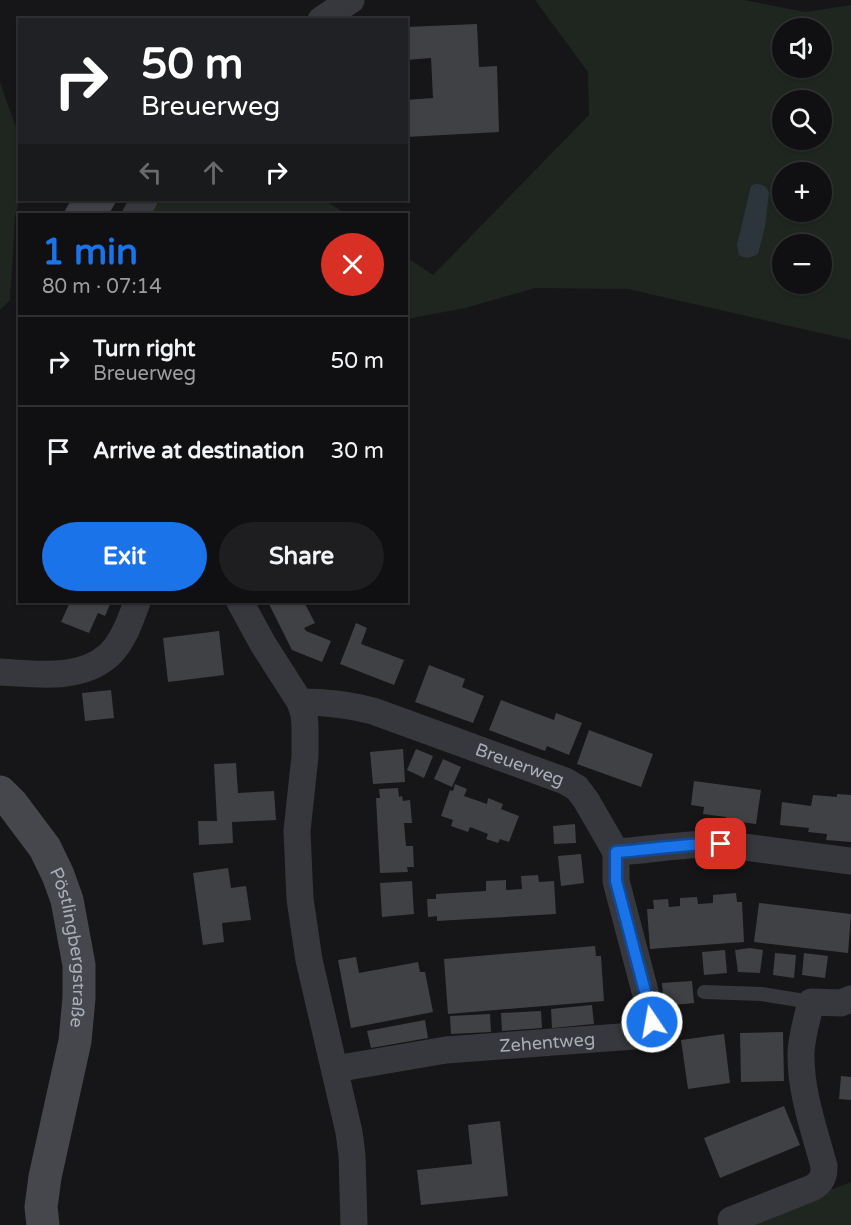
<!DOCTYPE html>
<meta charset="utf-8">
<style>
body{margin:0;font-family:"Varela Round",sans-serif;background:#1e1e20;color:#f1f3f6;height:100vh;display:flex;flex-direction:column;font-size:22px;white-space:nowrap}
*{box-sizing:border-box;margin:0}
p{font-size:20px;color:#9c9d9f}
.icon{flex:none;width:33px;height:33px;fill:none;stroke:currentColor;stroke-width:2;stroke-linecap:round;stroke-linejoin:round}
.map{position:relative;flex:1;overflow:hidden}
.side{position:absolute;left:18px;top:213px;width:390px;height:390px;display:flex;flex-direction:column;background:#101012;border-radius:0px;box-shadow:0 2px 4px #0004,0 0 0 2px #303032}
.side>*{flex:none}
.top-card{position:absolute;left:18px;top:18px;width:390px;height:183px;border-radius:0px;box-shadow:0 2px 4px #0004,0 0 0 2px #303032;background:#202124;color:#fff;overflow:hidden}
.buttons{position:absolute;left:772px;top:18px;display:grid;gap:12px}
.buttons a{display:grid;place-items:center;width:60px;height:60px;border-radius:50%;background:#101012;box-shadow:0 2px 4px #0004,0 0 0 2px #303032;font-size:30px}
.pin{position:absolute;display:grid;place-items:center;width:51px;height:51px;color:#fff;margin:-26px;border-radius:12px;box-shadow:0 3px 9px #0006}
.me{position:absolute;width:66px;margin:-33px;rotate:348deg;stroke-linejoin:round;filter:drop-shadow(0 0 4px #0008)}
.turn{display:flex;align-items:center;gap:21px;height:126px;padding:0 24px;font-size:27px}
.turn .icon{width:78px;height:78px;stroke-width:2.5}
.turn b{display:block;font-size:42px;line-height:51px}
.lanes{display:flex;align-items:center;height:57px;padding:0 24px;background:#0003;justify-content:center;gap:30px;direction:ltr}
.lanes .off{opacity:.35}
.round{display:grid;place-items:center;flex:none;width:63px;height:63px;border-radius:32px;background:#1e1e20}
.overview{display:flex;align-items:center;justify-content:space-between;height:102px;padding:0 24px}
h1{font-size:36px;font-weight:700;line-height:45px;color:#1a73e8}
.cta{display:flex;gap:12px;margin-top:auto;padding:12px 24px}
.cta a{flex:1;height:69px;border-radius:36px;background:#1a73e8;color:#fff;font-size:24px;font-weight:700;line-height:69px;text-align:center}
.cta a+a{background:#1e1e20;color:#f1f3f6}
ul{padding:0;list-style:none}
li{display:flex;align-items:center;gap:18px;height:90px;padding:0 24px;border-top:2px solid #303032}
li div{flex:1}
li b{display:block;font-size:22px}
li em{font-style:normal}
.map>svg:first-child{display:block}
.green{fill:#1e261f;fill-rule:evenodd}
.water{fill:#2c353c}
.building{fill:#404145}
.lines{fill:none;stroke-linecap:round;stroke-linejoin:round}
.lane{stroke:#37383d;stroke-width:14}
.street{stroke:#37383d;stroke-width:27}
.secondary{stroke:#45474d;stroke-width:33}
.route-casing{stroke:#114b97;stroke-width:15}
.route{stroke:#1a73e8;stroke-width:10}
.labels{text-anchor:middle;stroke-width:6;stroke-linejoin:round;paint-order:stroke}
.street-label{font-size:18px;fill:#a8adb8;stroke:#111113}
</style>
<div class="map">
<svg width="851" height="1225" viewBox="0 0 851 1225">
<rect width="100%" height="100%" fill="#161618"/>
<path class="green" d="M535,0H744L805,12L851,5V340L628,289L535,288L465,308L407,319L406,257L433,275L589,115L588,72ZM783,28H822V68H783ZM783,100H822V140H783ZM783,172H822V212H783ZM783,244H822V284H783Z
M0,82L20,139V197L15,216L10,300L0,310Z
M155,200H325L346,214H146Z
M851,1182V1225H739Z"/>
<path class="water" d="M755,184C762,184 766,186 769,192L765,227L758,254C751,258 746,259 739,255L737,245L751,186Z"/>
<path class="building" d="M477,24L479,67L497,66L499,132L406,137V100L433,98L431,58L406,60V27Z
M71,200H117L109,214H63Z
M70,602H111L105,616L98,613L89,633L61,622Z
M268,602H304L315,623L304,628L306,631L331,641L322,662L292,650Z
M356,623L367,628L361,644L404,660L394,685L340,664Z
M219,631L224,675L168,682L163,638Z
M429,665L465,679L462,687L484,696L473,723L415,702Z
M111,690L114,718L85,721L82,693Z
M501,700L554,720L556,713L582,723L569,755L547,746L545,751L489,730Z
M589,730L653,754L641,787L577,764Z
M403,749L405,782L373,784L370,752Z
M416,749L433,756L424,778L407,770Z
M443,759L461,767L452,787L434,779Z
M236,763L238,793L274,791L276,820L232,822L233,843L199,845L198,821H217L214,764Z
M694,781L761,790L756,824L725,820L726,817L703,814L704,807L691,805Z
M455,784L467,789L464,796L487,804L488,798L503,804L501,809L519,816L509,842L500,839L498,843L486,839L488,834L470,827L468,832L451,826L453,820L441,816L450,790L453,791Z
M398,788L399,797L402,796L403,801L410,800L412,823H404L406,846H413L414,867H407L408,872L380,873L376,798H380L379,789Z
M837,794L851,795V842L826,840L827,834L808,832L809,828L780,825L782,802L811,806L813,795L837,797Z
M575,824L576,843L554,844L553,826Z
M581,854L584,883L561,886L558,856Z
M228,868L231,888L246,886L251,920L222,923L224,942L203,945L193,873Z
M538,875L539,882L554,881L556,914L437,921V916L428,917L427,899H436V894L486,891V881L506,880V890L522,889L521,876Z
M412,881L414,914L382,917L380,883Z
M736,893L737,902H742L744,942L650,949L647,909H654L653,900L668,899L669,907L680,906V898L697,897L698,904L713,903V895Z
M759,903L851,914L848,953L754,942Z
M595,946L596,956H601L604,1001L448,1014L444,959Z
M750,948L763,950L760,973L738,972L735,950Z
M725,950L727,973L704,975L702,952Z
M775,953L796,955L794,978L773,975Z
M804,953L828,956L825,978L802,975Z
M356,957L359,973L418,962L420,972H425L433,1012L351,1028L338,960Z
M692,981L694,1003L664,1006L662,983Z
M592,1005L594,1024L552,1028L551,1009Z
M541,1011L542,1028L502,1031L501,1013Z
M490,1014L491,1032L451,1034L450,1016Z
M425,1020L428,1038L371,1048L367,1031Z
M783,1032L784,1081L741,1082L740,1033Z
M724,1034L730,1083L688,1089L681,1040Z
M841,1076L851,1077V1100L839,1099Z
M784,1106L800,1145L720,1178L704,1138Z
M500,1121L508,1196L421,1205L417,1170L472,1164L468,1125Z"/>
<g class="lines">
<path class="lane" d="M704,992L761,994L811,1002"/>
<g class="street">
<path d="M321,20L351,0"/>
<path d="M136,214L144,200"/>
<path d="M240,602L263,644L300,702L304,714L305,726V756L297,831L300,899L309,960L349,1132L352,1155L354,1225"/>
<path d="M0,672C36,674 80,681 109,655C123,642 131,619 137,602"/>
<path id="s1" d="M300,702C326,702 347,704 373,711L565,781L577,788L586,800L616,852C651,850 685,843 721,844L851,861"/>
<path id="s2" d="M335,1069L446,1050L634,1036C648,1032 652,1029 651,1014L616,881V852"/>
<path d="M731,1220L812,1188C822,1182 824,1177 824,1166C814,1129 800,1091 801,1052C802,1035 807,1019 811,1002L841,1003L851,999"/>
</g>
<path class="secondary" id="s3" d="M0,792L12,804L45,848L58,875L67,900L79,965V998L75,1041L45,1177L41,1207L43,1225"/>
</g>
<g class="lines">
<defs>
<path id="route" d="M652,1022L651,1014L616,881V852C651,850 685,843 721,844"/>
</defs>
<use href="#route" class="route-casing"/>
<use href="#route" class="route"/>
</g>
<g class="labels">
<g class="street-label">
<text dy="6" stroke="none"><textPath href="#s1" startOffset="230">Breuerweg</textPath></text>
<text dy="6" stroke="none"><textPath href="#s3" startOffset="176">Pöstlingbergstraße</textPath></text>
<text dy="6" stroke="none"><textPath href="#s2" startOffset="214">Zehentweg</textPath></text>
</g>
</g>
</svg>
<div class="buttons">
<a><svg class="icon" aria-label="sound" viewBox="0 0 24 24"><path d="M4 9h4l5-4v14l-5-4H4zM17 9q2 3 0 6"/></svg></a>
<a><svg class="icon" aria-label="search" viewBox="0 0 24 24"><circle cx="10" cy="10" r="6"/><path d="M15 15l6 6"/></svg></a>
<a>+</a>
<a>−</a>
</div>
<div class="pin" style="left:721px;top:844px;background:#d93025"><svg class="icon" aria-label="arrive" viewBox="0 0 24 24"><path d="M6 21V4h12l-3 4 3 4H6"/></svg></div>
<svg class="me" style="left:652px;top:1022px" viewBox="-20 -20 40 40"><circle r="17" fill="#1a73e8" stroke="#fff" stroke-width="3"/><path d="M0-11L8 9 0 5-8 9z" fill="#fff"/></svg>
<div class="top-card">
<div class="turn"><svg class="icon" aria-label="right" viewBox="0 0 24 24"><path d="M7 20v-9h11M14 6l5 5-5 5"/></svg><div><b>50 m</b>Breuerweg</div></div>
<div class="lanes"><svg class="icon off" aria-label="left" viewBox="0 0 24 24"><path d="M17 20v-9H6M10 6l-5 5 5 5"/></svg><svg class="icon off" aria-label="ahead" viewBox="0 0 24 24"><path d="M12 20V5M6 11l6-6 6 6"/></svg><svg class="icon" aria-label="right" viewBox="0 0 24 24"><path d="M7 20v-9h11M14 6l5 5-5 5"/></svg></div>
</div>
<section class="side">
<div class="overview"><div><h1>1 min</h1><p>80 m · 07:14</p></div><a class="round" style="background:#d93025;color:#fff"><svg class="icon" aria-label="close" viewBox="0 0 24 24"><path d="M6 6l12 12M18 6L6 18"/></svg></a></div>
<ul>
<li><svg class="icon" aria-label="right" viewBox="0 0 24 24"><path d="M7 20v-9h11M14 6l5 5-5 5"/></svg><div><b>Turn right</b><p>Breuerweg</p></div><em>50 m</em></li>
<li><svg class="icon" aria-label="arrive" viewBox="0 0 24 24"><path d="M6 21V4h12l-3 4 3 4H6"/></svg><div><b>Arrive at destination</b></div><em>30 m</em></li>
</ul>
<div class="cta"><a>Exit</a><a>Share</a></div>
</section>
</div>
